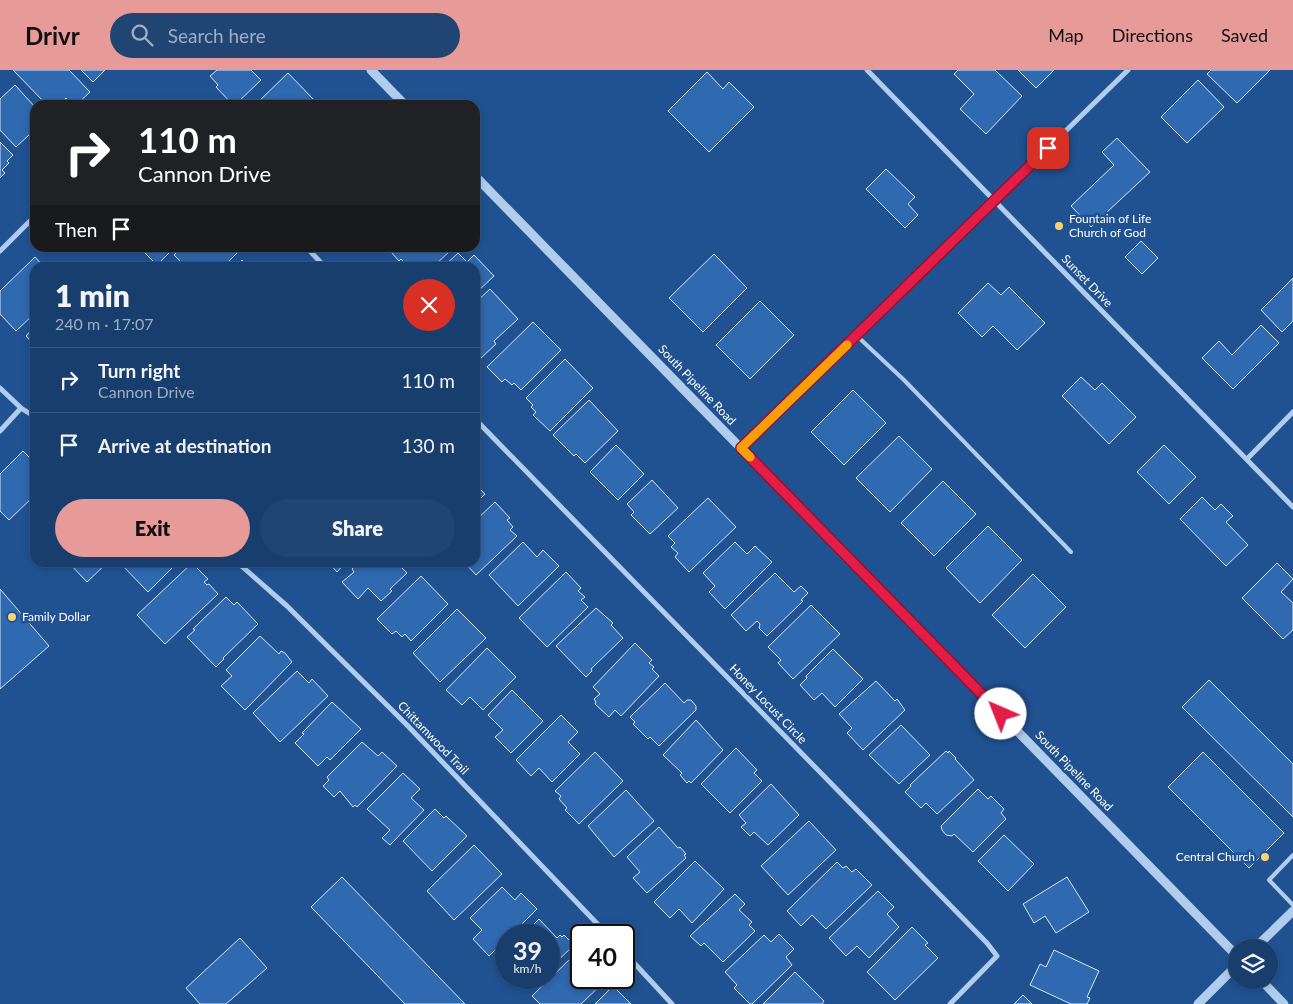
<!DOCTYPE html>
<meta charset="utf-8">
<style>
body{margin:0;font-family:Lato,sans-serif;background:#214573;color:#f1f3f6;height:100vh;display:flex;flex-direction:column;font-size:19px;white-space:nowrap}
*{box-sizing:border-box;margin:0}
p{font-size:16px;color:#9faec2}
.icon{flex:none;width:28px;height:28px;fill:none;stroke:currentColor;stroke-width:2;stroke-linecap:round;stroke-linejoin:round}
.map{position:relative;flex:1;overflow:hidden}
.side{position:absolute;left:30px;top:192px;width:450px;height:305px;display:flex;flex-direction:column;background:#183e6e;border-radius:15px;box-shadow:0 2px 8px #0003,0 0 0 1px #365781}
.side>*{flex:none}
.banner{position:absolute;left:30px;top:30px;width:450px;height:152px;border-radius:15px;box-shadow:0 2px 8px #0003,0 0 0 1px #365781;background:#202124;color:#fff;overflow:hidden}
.controls{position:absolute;left:1228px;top:869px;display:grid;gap:10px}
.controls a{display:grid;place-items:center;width:50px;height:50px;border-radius:50%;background:#183e6e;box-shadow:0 2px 8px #0003,0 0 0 1px #365781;font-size:25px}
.speed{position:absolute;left:495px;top:854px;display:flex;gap:10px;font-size:25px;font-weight:700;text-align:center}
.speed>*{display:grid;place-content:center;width:65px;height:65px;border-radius:50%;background:#183e6e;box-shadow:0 2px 8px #0003,0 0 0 1px #365781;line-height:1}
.speed small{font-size:12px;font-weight:400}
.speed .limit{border:2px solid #111;border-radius:8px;background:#fff;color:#111}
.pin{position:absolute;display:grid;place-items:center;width:42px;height:42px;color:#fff;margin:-21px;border-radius:10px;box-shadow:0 2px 8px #0006}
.me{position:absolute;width:55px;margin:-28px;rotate:316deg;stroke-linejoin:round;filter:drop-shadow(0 0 4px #0008)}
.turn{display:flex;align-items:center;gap:18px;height:105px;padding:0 25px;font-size:22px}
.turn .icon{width:65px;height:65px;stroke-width:2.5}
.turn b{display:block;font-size:35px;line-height:42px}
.then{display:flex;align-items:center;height:48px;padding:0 25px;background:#0003;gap:10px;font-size:19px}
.round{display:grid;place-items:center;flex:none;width:52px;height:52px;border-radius:26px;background:#214573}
.head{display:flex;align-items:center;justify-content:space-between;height:85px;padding:0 25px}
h1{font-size:30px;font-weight:800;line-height:38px}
.action{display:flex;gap:10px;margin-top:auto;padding:10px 25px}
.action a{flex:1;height:58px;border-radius:30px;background:#e69b98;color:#111;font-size:20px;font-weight:800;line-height:58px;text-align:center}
.action a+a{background:#214573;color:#f1f3f6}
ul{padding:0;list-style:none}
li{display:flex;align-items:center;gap:15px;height:65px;padding:0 25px;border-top:1px solid #365781}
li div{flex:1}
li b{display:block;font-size:19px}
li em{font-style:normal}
header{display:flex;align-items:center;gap:30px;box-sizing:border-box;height:70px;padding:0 25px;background:#e69b98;color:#111}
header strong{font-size:24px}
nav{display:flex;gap:28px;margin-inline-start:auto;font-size:18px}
.search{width:350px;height:45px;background:#214573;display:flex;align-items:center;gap:12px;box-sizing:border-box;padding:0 18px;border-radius:28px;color:#9faec2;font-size:19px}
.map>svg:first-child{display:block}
.building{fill:#2f69af;stroke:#d7e7fa}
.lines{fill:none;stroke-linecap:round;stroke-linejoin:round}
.service{stroke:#b1cded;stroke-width:4}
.minor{stroke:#b1cded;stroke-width:5}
.tertiary{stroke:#b1cded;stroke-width:9}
.route-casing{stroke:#92132f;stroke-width:12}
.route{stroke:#e11d48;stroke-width:9}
.slow{stroke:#f59e0b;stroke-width:9}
.poi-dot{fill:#fbd272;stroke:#205292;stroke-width:2}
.labels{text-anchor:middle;stroke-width:5;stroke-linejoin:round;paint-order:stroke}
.poi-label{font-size:12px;fill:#fff;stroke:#205292;text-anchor:start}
.street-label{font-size:12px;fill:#fff;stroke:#205292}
</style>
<header>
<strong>Drivr</strong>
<div class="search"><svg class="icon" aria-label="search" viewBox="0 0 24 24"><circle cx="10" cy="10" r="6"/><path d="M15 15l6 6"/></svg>Search here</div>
<nav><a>Map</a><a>Directions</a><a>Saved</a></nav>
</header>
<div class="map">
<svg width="1293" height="934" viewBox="0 0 1293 934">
<rect width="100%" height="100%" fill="#205292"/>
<path class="building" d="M13,0H69L90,22L76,35H72L66,28L58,35H47Z
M81,0H105L93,12Z
M217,0H251L261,10L235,35H233L216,17L218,15L210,6Z
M958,0H995L1022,26L986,64L960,39L974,24L954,4Z
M1018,0H1054L1036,18Z
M1211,0H1270L1237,33L1207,4Z
M707,2L723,19L729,12L754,37L709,82L668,41Z
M288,3L316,32L313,35H255Z
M1198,10L1224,37L1187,73L1161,47Z
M15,15L35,37V69L30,64L16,77L0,60V29Z
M1117,68L1150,102L1091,157L1071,136L1114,95L1102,82Z
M0,72L13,85L7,91L9,93L2,100L5,103L0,108Z
M886,99L915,127L908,134L918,145L905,158L866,119Z
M1141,171L1158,188L1142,204L1125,187Z
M140,178H174L157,195Z
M181,178H231L237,183L226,194L227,195L225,198H187L174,185Z
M396,178H453L432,198H400L405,193L401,189L399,191L391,182Z
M458,183L467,192L474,185L494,206L475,224V198H442Z
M714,184L747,218L703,262L669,228Z
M35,187L45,198H35V243L16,261L0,244V221Z
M242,190L249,198H234Z
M1293,208V251L1282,262L1261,240Z
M988,213L1001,225L1009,217L1045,253L1017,280L993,256L982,267L958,243Z
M490,219L518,249L494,271L496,274L480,289L475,283V233Z
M760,231L794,265L750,309L716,275Z
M35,252V276L26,266L33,258L31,256Z
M533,252L561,280L521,320L514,313L512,315L505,309L502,312L487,297Z
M1261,255L1279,273L1233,319L1202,288L1219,271L1232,285Z
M565,289L593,318L550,361L533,345L536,342L531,337L533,335L526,328Z
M1081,307L1095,320L1102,313L1136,347L1109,374L1062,326Z
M853,320L886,353L844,395L811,362Z
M589,330L618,361L585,393L576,384L574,386L553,365Z
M899,366L932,399L890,442L856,408Z
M616,375L644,404L618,430L590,402Z
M1164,375L1196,407L1169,434L1137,402Z
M23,381L35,393V425L9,450L0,441V404Z
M652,410L678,438L650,464L631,445L634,442L627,434Z
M943,411L976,444L934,486L901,453Z
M475,414L485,424L475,434Z
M1202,427L1215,440L1221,434L1233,446L1226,452L1248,475L1226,496L1180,449Z
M708,428L736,457L689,502L675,487L678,483L671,477L675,473L668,466Z
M495,432L510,448L507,450L513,457L510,460L517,466L476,505L464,492H475V451Z
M988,456L1022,490L980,533L946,498Z
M523,472L537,487L543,480L559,496L518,536L489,505Z
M735,472L747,484L755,476L772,492L725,539L709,522L715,516L703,503Z
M68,492H108L87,512Z
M119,492H178L148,522Z
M328,492H346L337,502Z
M359,492H396L407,503L390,519L392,521L381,531L368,518L358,529L342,512L354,502L352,499Z
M192,493L208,509L204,512L207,515L209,514L218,524L165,574L137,545Z
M1277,493L1293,509L1281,522L1293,533V560L1283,569L1242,528Z
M566,502L581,518L578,521L585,527L581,530L588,537L547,577L519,548Z
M775,503L794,522L801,516L808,523L801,530L803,531L767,566L759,558L760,554L757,551L746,561L731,545Z
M1033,504L1066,537L1025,578L992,545Z
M421,506L448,534L411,571L405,564L402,567L396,561L392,564L377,549Z
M0,519L49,576L0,619Z
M226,527L234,535L237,532L258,554L223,588L224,589L216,597L187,567L195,560L193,559Z
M811,535L840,564L793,609L778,593L781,590L768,577Z
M596,538L613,553L611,555L623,568L591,599L592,601L586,607L556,576Z
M457,539L486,568L440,612L413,583Z
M260,566L279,584L281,581L285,583L292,592L245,640L221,616L232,606L226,600Z
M635,573L652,590L649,593L654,597L652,599L659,606L621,646L615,640L609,647L595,634L596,632L594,629L600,624L593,617Z
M487,578L516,607L483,640L470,627L462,635L446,620Z
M833,579L863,609L835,637L822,623L814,630L800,615L807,608L806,606Z
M297,601L309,613L312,609L328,626L280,672L253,643Z
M1209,610L1293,694V747L1182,637Z
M876,611L895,631L897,629L905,640L863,680L847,663L852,658L839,644Z
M665,613L684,633L687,630H691L696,636V640L659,676L650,667L648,669L633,654L635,652L630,647Z
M512,620L543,651L511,683L495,667L503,660L488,645Z
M332,632L361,659L330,690L327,687L318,696L295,673L304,664L302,663Z
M561,645L578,662L568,672L580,684L552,712L539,698L531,706L516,690Z
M696,650L723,680L691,713L689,711L687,713L680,705L682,703L663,685Z
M901,655L930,685L899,714L869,685Z
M362,672L378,686L382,682L397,696L357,737L355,735L353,737L340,721L334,727L323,716L329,710L327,707Z
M736,678L757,700L754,703L762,711L730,743L701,714Z
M946,681L948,683L949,681L956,688L955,689L974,710L937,744L926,733L921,738L905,722L911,716L910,715Z
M595,682L623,711L579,754L565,740L567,738L559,729L561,726L555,721Z
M1203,682L1284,763L1249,798L1168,717Z
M403,703L420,719L411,728L424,740L390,775L382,768L390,760L367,739Z
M771,714L799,745L768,775L754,762L750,766L741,757L746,753L739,745Z
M978,719L988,729L991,726L1004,739L1001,743L1006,749L973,782L954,764L952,766L946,765L942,760L941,756Z
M626,720L654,751L614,787L588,756Z
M435,739L444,748L446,746L467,766L432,801L403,771Z
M809,751L836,780L788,825L761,796Z
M659,757L678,778L680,777L686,784L684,785L686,788L647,823L633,808L640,802L627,787Z
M1004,765L1034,794L1008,821L978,791Z
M474,775L502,804L454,850L427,821Z
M695,791L724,819L692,853L679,839L670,848L654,832Z
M837,792L843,798L846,796L852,802L856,799L872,815L826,859L812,845L801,856L787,841Z
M342,807L465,934H405L311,837Z
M1067,807L1089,842L1056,863L1045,846L1034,853L1023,834Z
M502,817L515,830L521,823L537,839L511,865H506V869L489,886L473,869L482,860L470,848Z
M878,821L894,837L887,844L899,857L869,888L857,876L846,886L829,868Z
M735,824L745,834L739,840L752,852L749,855L755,861L723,892L704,873L701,876L690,866Z
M539,849L557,868L560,865L562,867L564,865L574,875L549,899V865H523Z
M912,857L928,873L925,875L938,888L895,930L867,902Z
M779,864L794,879L786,887L792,895L752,934H750L734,918L737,915L725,902L764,865L771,872Z
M240,868L267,898L226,934H200L186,918Z
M1054,880L1099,901L1087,927L1090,928L1087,934H1071L1030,915L1040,894L1046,897Z
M573,886L580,893L581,891V908H605L607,909L581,934H540L532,926Z
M795,902L824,931L822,934H763Z
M529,908H540L534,913Z
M613,916L631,934H595Z
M1023,925L1032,934H1014Z"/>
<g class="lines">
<path class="service" d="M857,266L904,310L1071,482
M1293,785L1269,810L1293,835"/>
<path class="minor" d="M867,0L1293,437
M156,35L161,32L164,35
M307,178L326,198
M0,181L35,146
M0,318L21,338L35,347
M475,349L987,873L997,886L950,934
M0,361L21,338
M741,378L1128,0
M1247,389L1293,342
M237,492L287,536L406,654L608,865
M624,882L672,934"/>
<path class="tertiary" d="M371,0L405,35
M475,106L1236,885
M1255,878L1293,841
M1261,910L1284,934
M1198,934L1236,896"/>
</g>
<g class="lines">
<defs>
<path id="route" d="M1001,644L741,378L1048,78"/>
</defs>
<use href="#route" class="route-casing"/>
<use href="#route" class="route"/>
<path class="slow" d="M750,387L741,378L847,275"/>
</g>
<g class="poi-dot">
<circle cx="1059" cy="156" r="5"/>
<circle cx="12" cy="547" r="5"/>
<circle cx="1265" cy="787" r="5"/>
</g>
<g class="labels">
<g class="poi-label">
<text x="1069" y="153">Fountain of Life<tspan x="1069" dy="14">Church of God</tspan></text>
<text x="22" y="551">Family Dollar</text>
<text x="1255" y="791" text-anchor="end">Central Church</text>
</g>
<g class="street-label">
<text transform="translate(1087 211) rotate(46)" y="4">Sunset Drive</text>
<text transform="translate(697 315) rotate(46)" y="4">South Pipeline Road</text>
<text transform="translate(768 634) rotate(46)" y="4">Honey Locust Circle</text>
<text transform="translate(433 668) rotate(46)" y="4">Chittamwood Trail</text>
<text transform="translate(1074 701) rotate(46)" y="4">South Pipeline Road</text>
</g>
</g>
</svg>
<div class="controls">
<a><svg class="icon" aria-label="layers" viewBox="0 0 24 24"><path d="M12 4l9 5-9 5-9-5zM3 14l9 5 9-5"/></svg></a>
</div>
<div class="speed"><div>39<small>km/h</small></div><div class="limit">40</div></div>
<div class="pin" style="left:1048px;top:78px;background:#d93025"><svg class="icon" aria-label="arrive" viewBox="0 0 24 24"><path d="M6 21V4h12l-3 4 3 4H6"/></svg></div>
<svg class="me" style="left:1001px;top:644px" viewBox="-20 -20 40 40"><circle r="19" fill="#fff"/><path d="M0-13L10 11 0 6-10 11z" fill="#e11d48"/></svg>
<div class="banner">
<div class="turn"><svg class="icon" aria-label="right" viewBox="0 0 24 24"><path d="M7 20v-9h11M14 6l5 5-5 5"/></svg><div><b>110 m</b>Cannon Drive</div></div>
<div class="then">Then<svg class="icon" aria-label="arrive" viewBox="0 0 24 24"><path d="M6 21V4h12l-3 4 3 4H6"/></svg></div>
</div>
<section class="side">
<div class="head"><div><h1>1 min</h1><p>240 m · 17:07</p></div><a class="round" style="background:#d93025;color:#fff"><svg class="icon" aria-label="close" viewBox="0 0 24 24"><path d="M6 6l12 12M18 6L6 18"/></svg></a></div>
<ul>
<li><svg class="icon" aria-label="right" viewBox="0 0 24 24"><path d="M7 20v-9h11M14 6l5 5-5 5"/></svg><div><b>Turn right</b><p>Cannon Drive</p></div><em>110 m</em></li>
<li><svg class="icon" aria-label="arrive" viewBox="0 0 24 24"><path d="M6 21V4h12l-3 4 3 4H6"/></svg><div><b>Arrive at destination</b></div><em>130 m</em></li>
</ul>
<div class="action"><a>Exit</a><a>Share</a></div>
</section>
</div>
